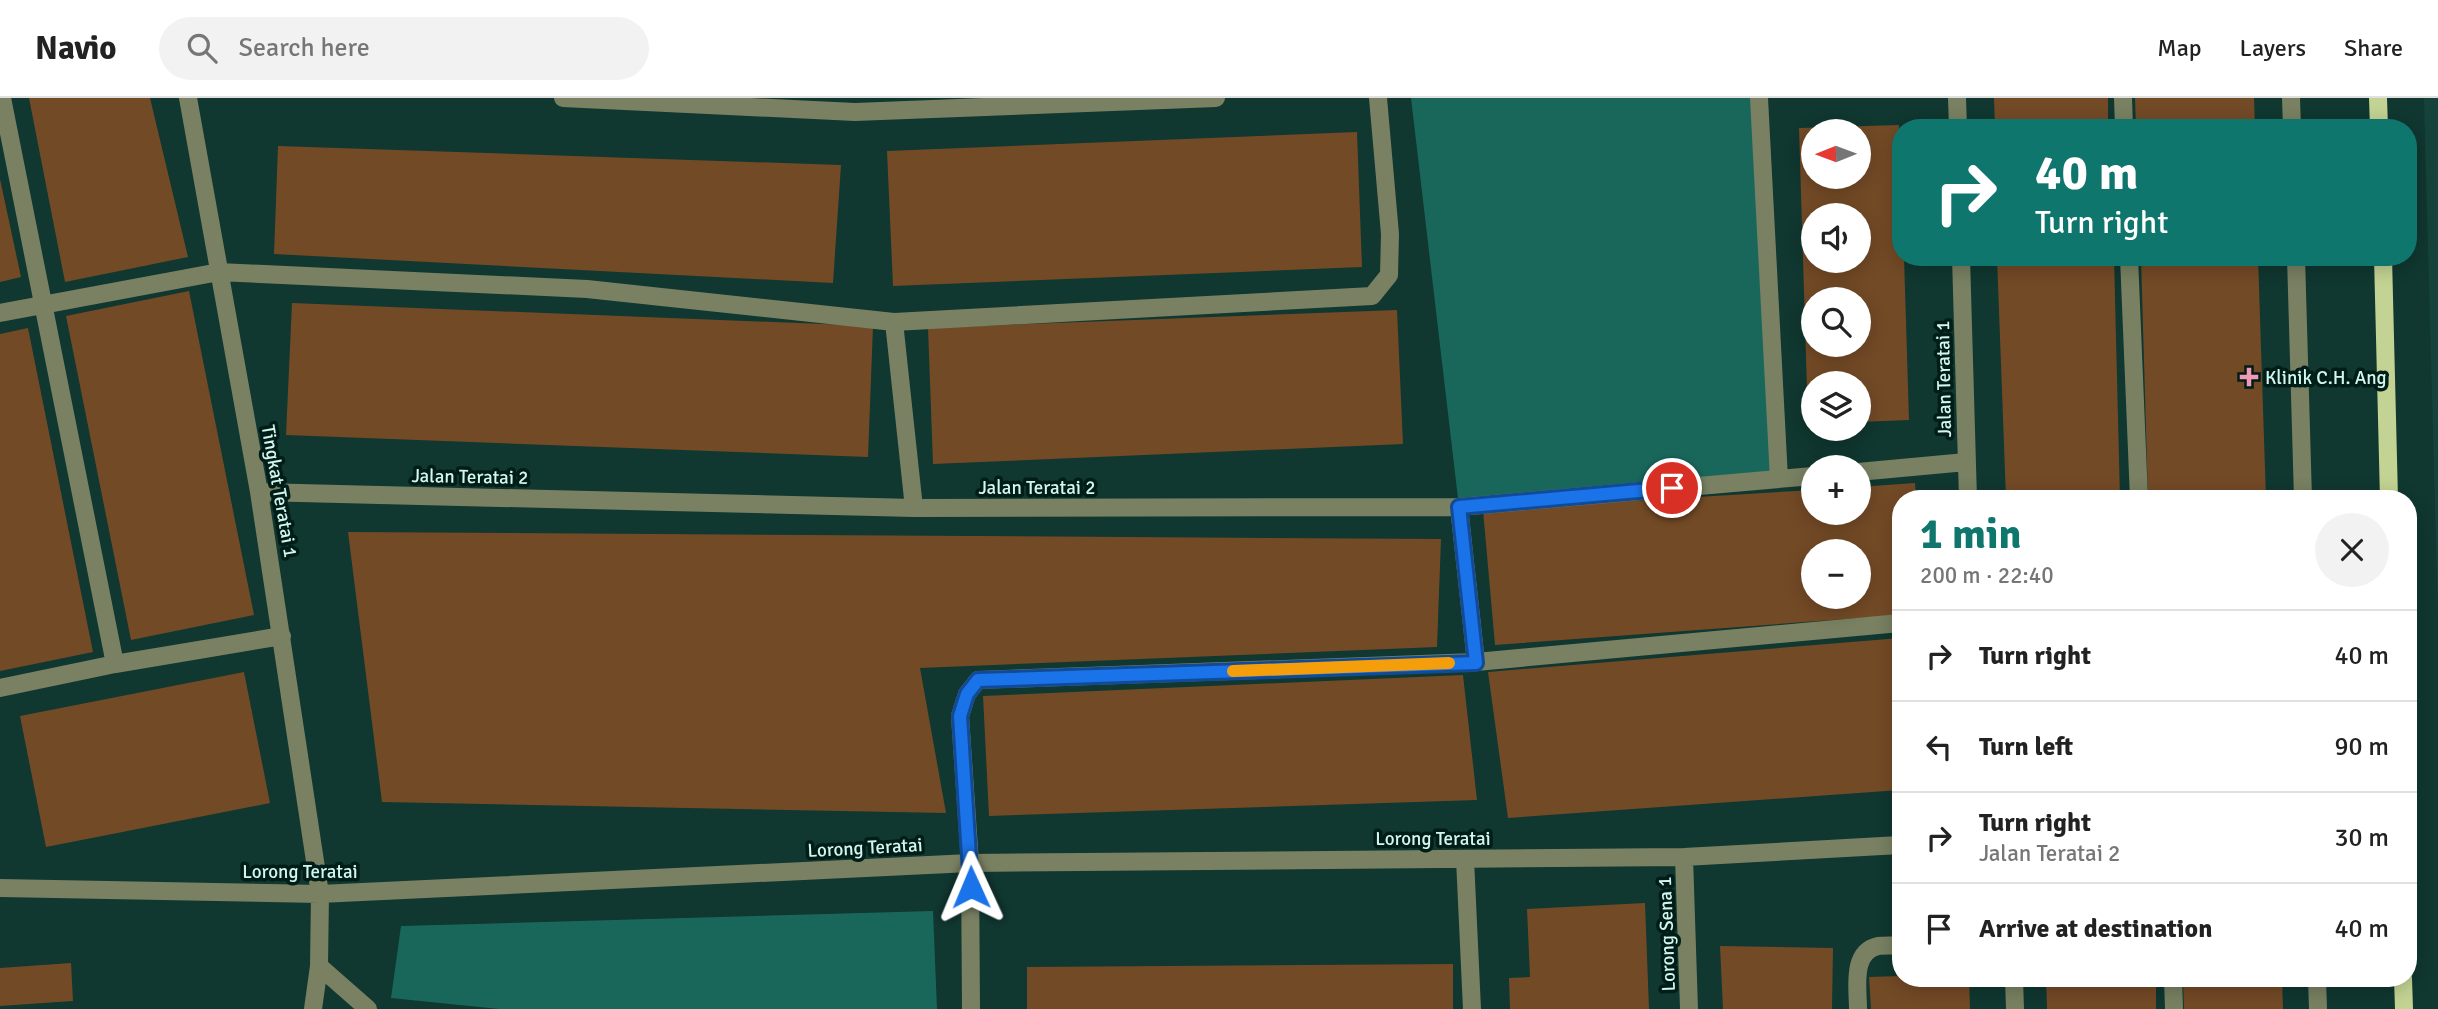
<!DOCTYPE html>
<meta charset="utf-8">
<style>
body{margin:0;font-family:Signika,sans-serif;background:#f2f2f2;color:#222;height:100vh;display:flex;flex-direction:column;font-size:26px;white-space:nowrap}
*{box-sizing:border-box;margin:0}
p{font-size:23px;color:#767676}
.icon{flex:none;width:38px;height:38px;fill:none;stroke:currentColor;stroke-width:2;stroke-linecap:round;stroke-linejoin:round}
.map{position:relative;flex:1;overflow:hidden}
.details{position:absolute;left:1892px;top:392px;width:525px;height:497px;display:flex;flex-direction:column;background:#fff;border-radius:28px;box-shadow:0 4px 18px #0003}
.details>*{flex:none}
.banner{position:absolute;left:1892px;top:21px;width:525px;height:147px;border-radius:28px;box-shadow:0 4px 18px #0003;background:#0f766e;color:#fff;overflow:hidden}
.needle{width:46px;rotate:269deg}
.tools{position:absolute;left:1801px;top:21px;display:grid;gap:14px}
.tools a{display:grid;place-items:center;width:70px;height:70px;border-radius:50%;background:#fff;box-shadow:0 4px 18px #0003;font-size:35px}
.pin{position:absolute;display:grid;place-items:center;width:60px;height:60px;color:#fff;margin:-30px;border:4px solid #fff;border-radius:50%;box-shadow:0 2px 7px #0007}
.me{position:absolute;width:77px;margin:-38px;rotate:359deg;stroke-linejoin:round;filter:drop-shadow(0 0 5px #0008)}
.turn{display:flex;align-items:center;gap:24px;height:147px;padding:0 28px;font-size:32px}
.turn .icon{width:91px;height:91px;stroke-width:2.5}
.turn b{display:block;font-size:49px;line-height:60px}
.round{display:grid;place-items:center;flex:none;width:74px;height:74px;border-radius:37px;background:#f2f2f2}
.summary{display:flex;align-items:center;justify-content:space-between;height:119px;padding:0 28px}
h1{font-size:42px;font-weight:700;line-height:52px;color:#0f766e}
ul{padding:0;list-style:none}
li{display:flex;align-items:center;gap:21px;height:91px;padding:0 28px;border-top:2px solid #e0e0e0}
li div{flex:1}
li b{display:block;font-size:26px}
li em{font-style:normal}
header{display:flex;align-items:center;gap:42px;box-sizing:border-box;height:98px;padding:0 35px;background:#fff;border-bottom:2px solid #e0e0e0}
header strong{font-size:33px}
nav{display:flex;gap:38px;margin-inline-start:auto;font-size:24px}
.search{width:490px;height:63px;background:#f2f2f2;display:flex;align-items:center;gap:18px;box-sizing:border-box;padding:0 24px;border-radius:38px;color:#767676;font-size:26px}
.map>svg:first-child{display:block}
.built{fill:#15433b}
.green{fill:#19675b}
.building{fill:#734a26;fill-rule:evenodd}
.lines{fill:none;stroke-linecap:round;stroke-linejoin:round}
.minor{stroke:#798162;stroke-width:18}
.major{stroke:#c3d393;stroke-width:18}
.route-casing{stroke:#114b97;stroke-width:18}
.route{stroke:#1a73e8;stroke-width:12}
.slow{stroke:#f59e0b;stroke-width:12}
.poi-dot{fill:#f09ab5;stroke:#001d18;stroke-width:2.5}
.labels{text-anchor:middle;stroke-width:7;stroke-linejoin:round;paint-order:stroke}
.poi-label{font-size:19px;fill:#d3f6ee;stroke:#001d18;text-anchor:start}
.street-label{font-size:19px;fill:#d3f6ee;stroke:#001d18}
</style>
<header>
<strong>Navio</strong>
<div class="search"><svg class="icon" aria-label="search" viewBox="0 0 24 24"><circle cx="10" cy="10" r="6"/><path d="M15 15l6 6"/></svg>Search here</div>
<nav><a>Map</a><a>Layers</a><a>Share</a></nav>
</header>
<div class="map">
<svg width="2438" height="911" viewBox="0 0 2438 911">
<rect width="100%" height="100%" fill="#103730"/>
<path class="built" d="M2424,0H2438V518Z"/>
<path class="green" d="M1411,0H1759L1779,381L1459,409Z
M933,813L937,911H499L391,900L401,828Z"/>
<path class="building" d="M29,0H150L188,159L65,184Z
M1994,0H2108V30H1995Z
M2135,0H2254L2255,30H2136Z
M1899,27L1900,159H1904L1909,322L1858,324V285H1813V325H1808L1799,30ZM1813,33H1858V79H1813ZM1813,117H1858V163H1813ZM1813,201H1858V247H1813Z
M1357,34L1362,169L893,188L887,53Z
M278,48L841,67L833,185L274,156Z
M0,81L21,179L0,184Z
M1997,159H2114L2120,401H2006Z
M2141,159H2258L2266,401H2148Z
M189,193L254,517L131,542L66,218Z
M292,205L873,228L868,359L286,337Z
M1397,212L1403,346L933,366L928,230Z
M28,230L93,554L0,573V236Z
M1915,385L1916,401H1900V517L1495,547L1483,412L1813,392V415H1858V389ZM1813,453H1858V499H1813Z
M348,434L1441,441L1437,549L920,570L946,715L382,704Z
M1900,540V692L1508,720L1488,574Z
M244,574L270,705L46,749L20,618Z
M1463,577L1477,702L989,718L983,598Z
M1645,805L1649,911H1510L1509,880L1530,879L1527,811Z
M1720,848L1833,850L1832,911H1723Z
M71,865L73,903L0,908V870Z
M1453,866V911H1027V869Z
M1900,878V880H1969L1970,911H1871L1869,879Z
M2046,880H2156V911H2047Z
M2183,880H2282L2283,911H2184Z"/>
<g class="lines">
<path class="minor" d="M2,0L115,566
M188,0L259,394L320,796L319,868L313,911
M563,0L855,14L1216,0
M1759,0L1779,381
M1957,0L1958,30
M2123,0L2124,30
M2291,0L2292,30
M1961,159L1968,401
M2129,159L2139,401
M2296,159L2303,401
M0,215L219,174L587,191L894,224L1372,198L1389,177L1390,136L1378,0
M894,224L914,410
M1858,374L1966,364
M259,394L914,410L1459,409L1813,378
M1459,409L1476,564
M0,590L115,566L282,538
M1684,759L1689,911
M1465,761L1472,911
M0,790L320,796L970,765L1684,759L1900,747
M319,868L368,911
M2014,880L2015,911
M2173,880L2174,911
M2317,880L2318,911
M971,911L970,765L960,618L967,596L978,582L1476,564L1900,525
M1858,911C1858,890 1851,854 1878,848C1885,847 1894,848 1900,847"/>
<path class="major" d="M2378,0L2379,30
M2383,159L2389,401
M2403,880L2404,911"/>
</g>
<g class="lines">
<defs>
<path id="route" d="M971,789L960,618L967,596L978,582L1476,565L1459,409L1672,390"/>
</defs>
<use href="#route" class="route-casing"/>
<use href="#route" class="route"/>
<path class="slow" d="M1233,573L1449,565"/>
</g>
<path class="poi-dot" d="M2245.5 268.5h7v7h7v7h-7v7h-7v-7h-7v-7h7z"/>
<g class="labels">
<g class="poi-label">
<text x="2265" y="286">Klinik C.H. Ang</text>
</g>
<g class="street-label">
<text transform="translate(1943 281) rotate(-91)" y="7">Jalan Teratai 1</text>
<text transform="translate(470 378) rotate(1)" y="7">Jalan Teratai 2</text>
<text x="1037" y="396">Jalan Teratai 2</text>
<text transform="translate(280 393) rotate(80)" y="7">Tingkat Teratai 1</text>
<text x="1433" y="747">Lorong Teratai</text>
<text transform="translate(865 749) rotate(-3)" y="7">Lorong Teratai</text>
<text x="300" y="780">Lorong Teratai</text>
<text transform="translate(1666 836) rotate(-92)" y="7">Lorong Sena 1</text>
</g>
</g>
</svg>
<div class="tools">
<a><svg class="needle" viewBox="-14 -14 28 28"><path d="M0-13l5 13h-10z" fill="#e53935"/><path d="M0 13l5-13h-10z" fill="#767676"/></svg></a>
<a><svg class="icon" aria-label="sound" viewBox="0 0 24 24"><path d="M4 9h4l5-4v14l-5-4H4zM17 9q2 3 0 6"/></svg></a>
<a><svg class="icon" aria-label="search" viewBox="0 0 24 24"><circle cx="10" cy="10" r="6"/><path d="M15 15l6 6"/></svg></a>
<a><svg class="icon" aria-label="layers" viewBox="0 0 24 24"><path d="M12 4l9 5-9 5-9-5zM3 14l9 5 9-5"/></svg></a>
<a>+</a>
<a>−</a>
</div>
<div class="pin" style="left:1672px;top:390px;background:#d93025"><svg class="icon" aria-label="arrive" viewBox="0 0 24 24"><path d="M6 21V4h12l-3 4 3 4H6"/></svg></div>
<svg class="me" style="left:971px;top:789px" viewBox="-20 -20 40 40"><path d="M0-17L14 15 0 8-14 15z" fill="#1a73e8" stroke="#fff" stroke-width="4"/></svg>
<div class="banner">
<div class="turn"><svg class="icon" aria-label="right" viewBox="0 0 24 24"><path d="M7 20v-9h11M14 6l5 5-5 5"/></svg><div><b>40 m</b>Turn right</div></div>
</div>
<section class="details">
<div class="summary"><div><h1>1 min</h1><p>200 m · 22:40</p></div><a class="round"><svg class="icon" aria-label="close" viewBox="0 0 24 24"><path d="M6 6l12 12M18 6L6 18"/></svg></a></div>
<ul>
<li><svg class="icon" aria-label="right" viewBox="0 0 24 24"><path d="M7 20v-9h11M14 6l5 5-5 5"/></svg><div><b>Turn right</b></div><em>40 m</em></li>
<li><svg class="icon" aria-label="left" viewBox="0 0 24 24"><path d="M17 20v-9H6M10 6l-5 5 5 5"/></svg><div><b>Turn left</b></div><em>90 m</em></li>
<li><svg class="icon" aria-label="right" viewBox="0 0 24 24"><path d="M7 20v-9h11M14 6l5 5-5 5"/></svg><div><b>Turn right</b><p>Jalan Teratai 2</p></div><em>30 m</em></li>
<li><svg class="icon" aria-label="arrive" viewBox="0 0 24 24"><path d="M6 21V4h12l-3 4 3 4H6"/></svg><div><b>Arrive at destination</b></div><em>40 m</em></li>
</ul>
</section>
</div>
